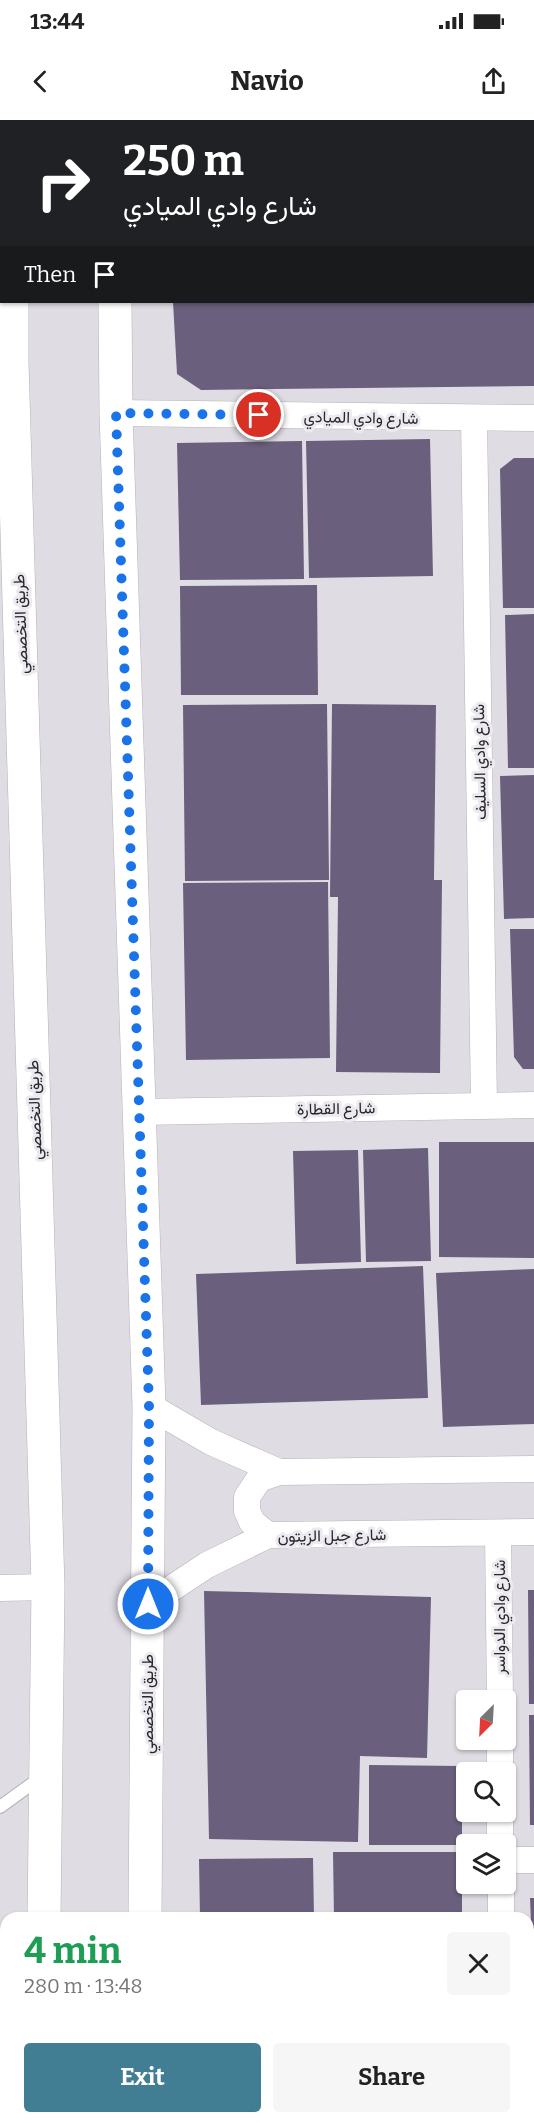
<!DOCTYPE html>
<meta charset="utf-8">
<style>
body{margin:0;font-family:Bitter,Vazirmatn,serif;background:#f6f6f6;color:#222;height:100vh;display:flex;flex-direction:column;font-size:22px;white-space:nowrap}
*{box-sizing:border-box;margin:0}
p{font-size:20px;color:#767676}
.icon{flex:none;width:33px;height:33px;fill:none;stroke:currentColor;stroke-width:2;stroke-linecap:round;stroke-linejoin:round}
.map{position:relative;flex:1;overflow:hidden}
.side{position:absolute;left:0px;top:1792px;width:534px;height:212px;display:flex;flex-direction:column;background:#fff;border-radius:18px 18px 0 0;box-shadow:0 2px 4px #0004}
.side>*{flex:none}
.hud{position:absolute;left:0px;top:0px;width:534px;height:183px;box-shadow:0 2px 4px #0004;background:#202124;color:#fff;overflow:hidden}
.needle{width:39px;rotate:204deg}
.tools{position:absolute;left:456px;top:1570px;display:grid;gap:12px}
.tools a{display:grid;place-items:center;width:60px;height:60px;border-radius:6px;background:#fff;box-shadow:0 2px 4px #0004;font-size:30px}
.pin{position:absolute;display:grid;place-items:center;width:51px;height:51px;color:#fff;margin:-26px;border:3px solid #fff;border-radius:50%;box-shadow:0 2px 6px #0007}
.me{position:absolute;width:66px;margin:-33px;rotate:0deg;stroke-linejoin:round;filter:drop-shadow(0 0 4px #0008)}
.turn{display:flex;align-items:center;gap:21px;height:126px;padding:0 24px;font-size:27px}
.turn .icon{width:78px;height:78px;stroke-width:2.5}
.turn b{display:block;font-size:42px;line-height:51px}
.then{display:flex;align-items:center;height:57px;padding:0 24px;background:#0003;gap:12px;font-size:22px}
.round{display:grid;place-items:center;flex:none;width:63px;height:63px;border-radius:6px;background:#f6f6f6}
.summary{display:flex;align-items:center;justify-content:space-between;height:102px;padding:0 24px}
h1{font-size:36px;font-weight:700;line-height:45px;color:#1e9e55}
.action{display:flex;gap:12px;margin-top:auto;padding:12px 24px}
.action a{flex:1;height:69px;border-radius:6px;background:#417e94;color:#fff;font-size:24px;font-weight:700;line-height:69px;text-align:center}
.action a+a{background:#f6f6f6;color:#222}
.status{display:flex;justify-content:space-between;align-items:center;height:42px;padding:0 30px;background:#fff;direction:ltr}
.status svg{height:16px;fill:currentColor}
header{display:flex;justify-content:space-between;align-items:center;height:78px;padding:0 24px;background:#fff;font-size:27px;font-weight:700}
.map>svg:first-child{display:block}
.building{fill:#6a5f7c}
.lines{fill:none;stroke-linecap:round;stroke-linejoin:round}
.lane-casing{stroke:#b4b2b7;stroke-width:14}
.street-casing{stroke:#b4b2b7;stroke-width:27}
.secondary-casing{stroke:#b4b2b7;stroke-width:34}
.primary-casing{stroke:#b4b2b7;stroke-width:34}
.lane{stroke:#fff;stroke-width:12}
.street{stroke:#fff;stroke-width:26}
.secondary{stroke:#fff;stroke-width:33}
.primary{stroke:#fff;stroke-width:33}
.route{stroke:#1a73e8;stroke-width:10;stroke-dasharray:0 18}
.labels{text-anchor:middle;stroke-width:6;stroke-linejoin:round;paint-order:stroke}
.street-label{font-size:16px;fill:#272729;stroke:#eceaf0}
</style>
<div class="status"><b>13:44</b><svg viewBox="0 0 49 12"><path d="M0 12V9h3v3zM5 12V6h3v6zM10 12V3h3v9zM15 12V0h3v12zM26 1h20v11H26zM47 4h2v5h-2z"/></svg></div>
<header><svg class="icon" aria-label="back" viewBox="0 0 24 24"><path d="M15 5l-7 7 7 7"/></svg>Navio<svg class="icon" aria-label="share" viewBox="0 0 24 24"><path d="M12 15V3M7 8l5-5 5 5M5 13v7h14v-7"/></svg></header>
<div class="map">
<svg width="534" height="2003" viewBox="0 0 534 2003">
<rect width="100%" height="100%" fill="#dfdde3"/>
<path class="building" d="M173,182H534V266L201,270L177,254Z
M430,319L433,456L309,458L306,321Z
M302,321L304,459L180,460L177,323Z
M514,338H534V488H503L500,349Z
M317,465L318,575H181L180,466Z
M534,494V648H508L505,495Z
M327,584L329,760L185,761L183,585Z
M332,584L436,585L434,760H442L440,953L336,952L338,777H330Z
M534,655V798L504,799L500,656Z
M328,762L330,938L186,940L183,763Z
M510,809H534V949H523L514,937Z
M439,1022H534V1138L439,1137Z
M428,1028L431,1141L366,1142L363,1030Z
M358,1030L361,1142L296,1144L293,1031Z
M423,1146L428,1278L201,1285L196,1154Z
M534,1149V1304L443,1307L436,1153Z
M528,1470H534V1584H529Z
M204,1471L431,1477L427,1638L360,1636L358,1722L209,1719Z
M529,1595H534V1705H530Z
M369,1645L462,1646V1725H369Z
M333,1732H462V1798H334Z
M313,1738L314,1798H200L199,1739Z
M530,1778H534V1828H532Z
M208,1998H318V2003H208Z
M337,1998H465V2003H337Z"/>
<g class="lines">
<defs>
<path id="lane" d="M0,1687L40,1658"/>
<path id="street" d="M116,293L534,298
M474,298L484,985
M139,992L534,985
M149,1286L211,1322L279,1352L534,1349
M498,1413L500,1581
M268,1415L252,1402L247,1391V1377L259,1359L279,1352
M0,1468L48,1467
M148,1484L207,1445L268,1415L534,1412
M500,1620V1653
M500,1692V1725
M506,1740H534
M501,1764V1798
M0,1829H6
M502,1998L503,2003"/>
<path id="secondary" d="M0,85L2,84"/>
<path id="primary" d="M13,0V2
M113,0V2
M12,182V242L48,1467L44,1798
M115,182L116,293L149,1286L145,1798
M49,1998V2003
M148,1998V2003"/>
</defs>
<use href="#lane" class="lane-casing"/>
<use href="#street" class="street-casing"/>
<use href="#secondary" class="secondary-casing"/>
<use href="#primary" class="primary-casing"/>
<use href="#lane" class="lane"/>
<use href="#street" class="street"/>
<use href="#secondary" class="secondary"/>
<use href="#primary" class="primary"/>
</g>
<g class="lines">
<path class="route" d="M148,1484L149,1286L116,293L259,295"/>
</g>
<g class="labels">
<g class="street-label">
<text transform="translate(361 297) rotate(1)" y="6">شارع وادي الميادي</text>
<text transform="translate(20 504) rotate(-92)" y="6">طريق التخصصي</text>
<text transform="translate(479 642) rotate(-91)" y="6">شارع وادي السليف</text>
<text transform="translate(336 988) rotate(-1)" y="6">شارع القطارة</text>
<text transform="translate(34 990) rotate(-92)" y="6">طريق التخصصي</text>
<text transform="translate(332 1415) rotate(-1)" y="6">شارع جبل الزيتون</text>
<text transform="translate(499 1497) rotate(-90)" y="6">شارع وادي الدواسر</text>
<text transform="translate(147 1584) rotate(-90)" y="6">طريق التخصصي</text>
</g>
</g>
</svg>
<div class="tools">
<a><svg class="needle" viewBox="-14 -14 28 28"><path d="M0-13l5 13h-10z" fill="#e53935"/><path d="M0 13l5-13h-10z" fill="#767676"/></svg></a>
<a><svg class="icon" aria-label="search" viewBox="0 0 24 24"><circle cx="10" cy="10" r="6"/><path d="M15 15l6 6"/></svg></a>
<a><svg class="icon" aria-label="layers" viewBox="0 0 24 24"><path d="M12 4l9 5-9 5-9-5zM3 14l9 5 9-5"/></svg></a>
</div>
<div class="pin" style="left:259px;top:295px;background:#d93025"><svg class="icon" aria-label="arrive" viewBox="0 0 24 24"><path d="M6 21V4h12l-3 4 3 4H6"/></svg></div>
<svg class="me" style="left:148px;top:1484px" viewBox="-20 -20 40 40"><circle r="17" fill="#1a73e8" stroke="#fff" stroke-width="3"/><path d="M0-11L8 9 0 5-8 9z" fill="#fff"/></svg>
<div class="hud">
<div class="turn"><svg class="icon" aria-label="right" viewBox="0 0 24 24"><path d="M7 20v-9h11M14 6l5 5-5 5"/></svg><div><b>250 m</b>شارع وادي الميادي</div></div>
<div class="then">Then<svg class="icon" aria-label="arrive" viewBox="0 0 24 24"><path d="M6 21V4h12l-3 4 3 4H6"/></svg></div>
</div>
<section class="side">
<div class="summary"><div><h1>4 min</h1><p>280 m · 13:48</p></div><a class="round"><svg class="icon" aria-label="close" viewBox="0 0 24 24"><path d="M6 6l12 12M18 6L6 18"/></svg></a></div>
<div class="action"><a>Exit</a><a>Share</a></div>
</section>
</div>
